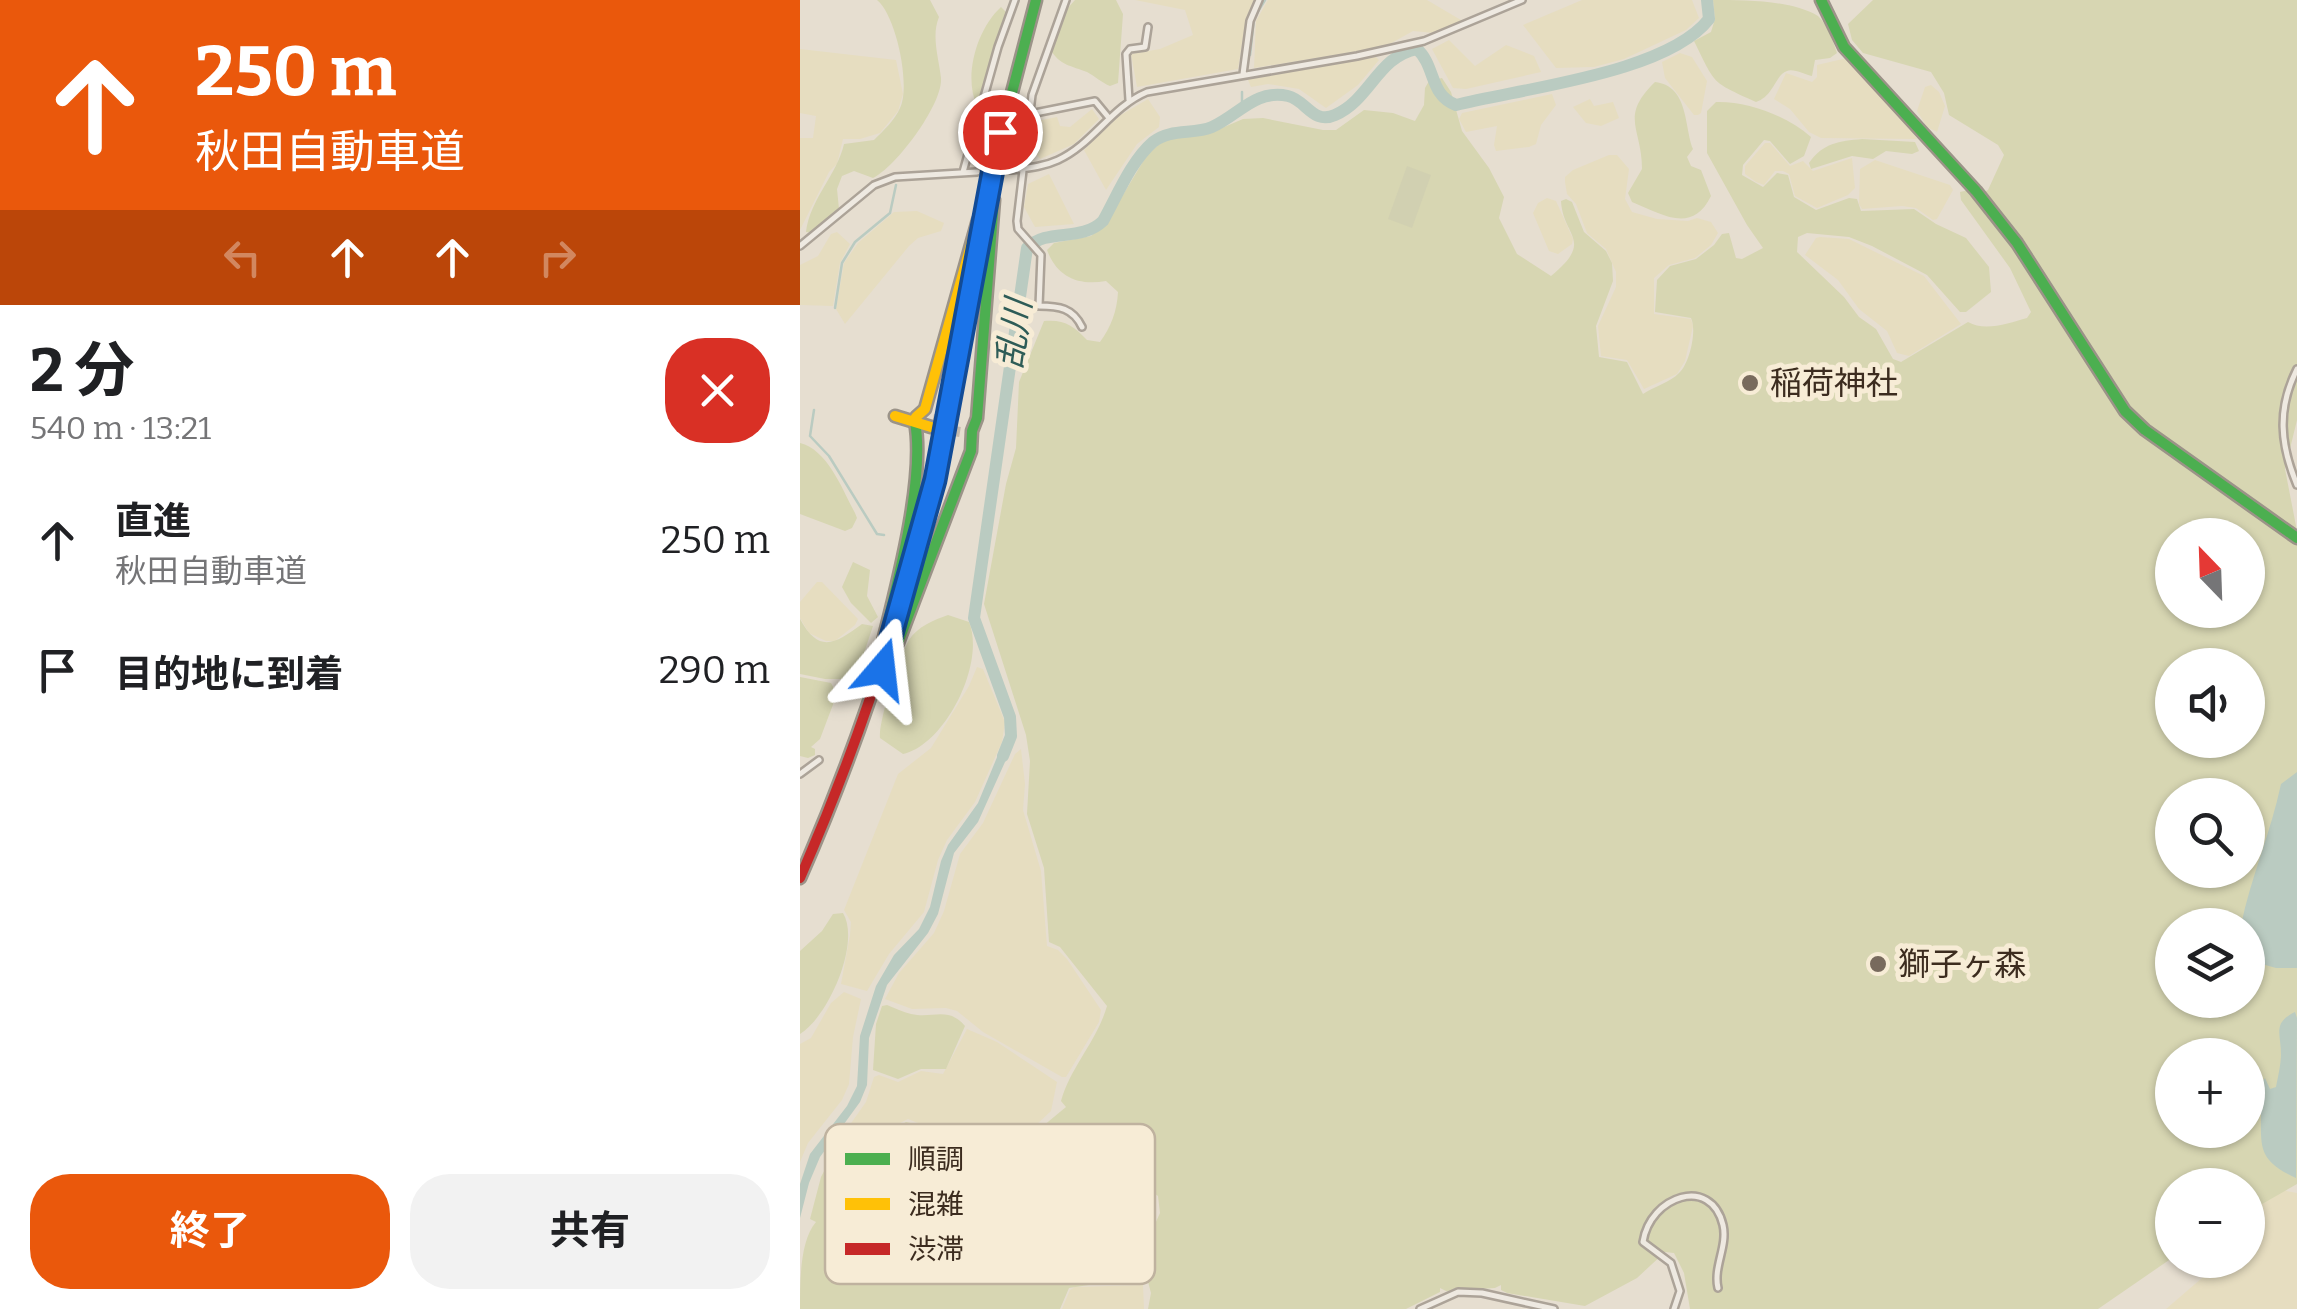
<!DOCTYPE html>
<html lang="ja">
<meta charset="utf-8">
<style>
body{margin:0;font-family:Bitter,"Noto Sans JP",serif;background:#f2f2f2;color:#202124;height:100vh;display:flex;flex-direction:column;font-size:38px;white-space:nowrap}
*{box-sizing:border-box;margin:0}
p{font-size:32px;color:#757577}
.icon{flex:none;width:55px;height:55px;fill:none;stroke:currentColor;stroke-width:2;stroke-linecap:round;stroke-linejoin:round}
.map{position:relative;flex:1;overflow:hidden}
.details{display:flex;flex-direction:column;background:#fff;width:800px}
.details>*{flex:none}
.hud{background:#ea580c;color:#fff;overflow:hidden}
.needle{width:65px;rotate:337deg}
.fabs{position:absolute;left:1355px;top:518px;display:grid;gap:20px}
.fabs a{display:grid;place-items:center;width:110px;height:110px;border-radius:50%;background:#fff;box-shadow:0 2px 8px #0004;font-size:50px}
.pin{position:absolute;display:grid;place-items:center;width:85px;height:85px;color:#fff;margin:-42px;border:5px solid #fff;border-radius:50%;box-shadow:0 2px 10px #0007}
.me{position:absolute;width:110px;margin:-55px;rotate:17deg;stroke-linejoin:round;filter:drop-shadow(0 0 8px #0008)}
.turn{display:flex;align-items:center;gap:35px;height:210px;padding:0 30px;font-size:45px}
.turn .icon{width:130px;height:130px;stroke-width:2.5}
.turn b{display:block;font-size:70px;line-height:85px}
.lanes{display:flex;align-items:center;height:95px;padding:0 30px;background:#0003;justify-content:center;gap:50px;direction:ltr}
.lanes .off{opacity:.35}
.round{display:grid;place-items:center;flex:none;width:105px;height:105px;border-radius:40px;background:#f2f2f2}
.overview{display:flex;align-items:center;justify-content:space-between;height:170px;padding:0 30px}
h1{font-size:60px;font-weight:700;line-height:75px}
.primary-button{display:flex;gap:20px;margin-top:auto;padding:20px 30px}
.primary-button a{flex:1;height:115px;border-radius:40px;background:#ea580c;color:#fff;font-size:40px;font-weight:700;line-height:115px;text-align:center}
.primary-button a+a{background:#f2f2f2;color:#202124}
ul{padding:0;list-style:none}
li{display:flex;align-items:center;gap:30px;height:130px;padding:0 30px}
li div{flex:1}
li b{display:block;font-size:38px}
li em{font-style:normal}
main{display:flex;flex:1;min-height:0}
.map>svg:first-child{display:block}
.farmland{fill:#e6ddc0}
.green{fill:#d7d6b2;fill-rule:evenodd}
.cemetery{fill:#d1d0b1}
.water{fill:#bacbc1}
.lines{fill:none;stroke-linecap:round;stroke-linejoin:round}
.stream{stroke:#bacbc1;stroke-width:2.5}
.river{stroke:#bacbc1;stroke-width:12}
.street-tunnel{stroke:#c4baad;stroke-width:5;stroke-dasharray:5 2.5;stroke-linecap:butt}
.highway-tunnel{stroke:#c4baad;stroke-width:10;stroke-dasharray:10 5;stroke-linecap:butt}
.street-casing{stroke:#aca398;stroke-width:10}
.fast-casing{stroke:#9b9388;stroke-width:15}
.slow-casing{stroke:#9b9388;stroke-width:15}
.jam-casing{stroke:#9b9388;stroke-width:15}
.street{stroke:#eee9e1;stroke-width:5}
.fast{stroke:#4caf50;stroke-width:10}
.slow{stroke:#ffc107;stroke-width:10}
.jam{stroke:#c62828;stroke-width:10}
.route-casing{stroke:#114b97;stroke-width:25}
.route{stroke:#1a73e8;stroke-width:18}
.poi-dot{fill:#786a5d;stroke:#f7ecd6;stroke-width:4}
.labels{text-anchor:middle;stroke-width:10;stroke-linejoin:round;paint-order:stroke}
.poi-label{font-size:32px;fill:#3c2c1f;stroke:#f7ecd6;text-anchor:start}
.water-label{font-size:35px;font-style:italic;fill:#2e5c57;stroke:#f7ecd6}
.key{fill:#f7ecd6;stroke:#bfb29f;stroke-width:2.5}
.key-label{font-size:28px;fill:#3c2c1f}
</style>
<main>
<section class="details">
<div class="hud">
<div class="turn"><svg class="icon" aria-label="ahead" viewBox="0 0 24 24"><path d="M12 20V5M6 11l6-6 6 6"/></svg><div><b>250 m</b>秋田自動車道</div></div>
<div class="lanes"><svg class="icon off" aria-label="left" viewBox="0 0 24 24"><path d="M17 20v-9H6M10 6l-5 5 5 5"/></svg><svg class="icon" aria-label="ahead" viewBox="0 0 24 24"><path d="M12 20V5M6 11l6-6 6 6"/></svg><svg class="icon" aria-label="ahead" viewBox="0 0 24 24"><path d="M12 20V5M6 11l6-6 6 6"/></svg><svg class="icon off" aria-label="right" viewBox="0 0 24 24"><path d="M7 20v-9h11M14 6l5 5-5 5"/></svg></div>
</div>
<div class="overview"><div><h1>2 分</h1><p>540 m · 13:21</p></div><a class="round" style="background:#d93025;color:#fff"><svg class="icon" aria-label="close" viewBox="0 0 24 24"><path d="M6 6l12 12M18 6L6 18"/></svg></a></div>
<ul>
<li><svg class="icon" aria-label="ahead" viewBox="0 0 24 24"><path d="M12 20V5M6 11l6-6 6 6"/></svg><div><b>直進</b><p>秋田自動車道</p></div><em>250 m</em></li>
<li><svg class="icon" aria-label="arrive" viewBox="0 0 24 24"><path d="M6 21V4h12l-3 4 3 4H6"/></svg><div><b>目的地に到着</b></div><em>290 m</em></li>
</ul>
<div class="primary-button"><a>終了</a><a>共有</a></div>
</section>
<div class="map">
<svg width="1497" height="1309" viewBox="0 0 1497 1309">
<rect width="100%" height="100%" fill="#e6ded0"/>
<path class="farmland" d="M335,0H454L446,18L438,69L337,87L331,54L360,49L393,35L385,10Z
M468,0H627L666,23L634,33L613,31L588,45L572,49L454,68L456,21Z
M782,0H892L899,18L886,30L824,59L794,67L756,68L723,25Z
M649,40L675,66L706,45L734,56L741,72L666,89L653,88L632,49Z
M0,49L96,60L103,94L98,111L80,133L60,139H43L37,164L29,172L0,230V138H13L16,116L0,113Z
M880,53L892,57L907,81L901,113L898,115H894L865,78L862,62Z
M576,57L579,60L558,85L526,108L499,89L468,84L451,87L448,80L450,77Z
M1047,58L1106,123L1117,139L1021,138L1009,132L990,109L974,99L986,73L1012,82L1017,77V65Z
M1131,85L1139,92L1145,106L1137,132L1127,127L1117,111L1125,87Z
M752,94L756,105L741,125L736,144L729,147L696,151L694,145L697,126L666,132L659,119L662,113Z
M348,99L360,117L359,127L337,144L306,190L284,150L319,116Z
M790,99L794,106L813,102L819,118L801,126L786,123L773,107Z
M292,109L299,119L274,144L240,159L232,149L237,121L257,117L260,126L270,127Z
M965,143H970L990,166L1003,161L1013,171L1052,158L1055,188L1048,195L1017,208L995,196L989,174L983,171H975L964,185L956,182L945,174V166Z
M809,155H817L829,169L825,199L832,212L857,219L888,221L897,218L911,222L918,233L911,245L895,258L869,265L854,278V314L891,319L893,326L885,361L877,374L844,389L827,360L801,356L798,326L816,287V272L806,249L787,233L776,204L767,194L765,182V177L773,170Z
M1075,160L1150,185L1153,190L1137,219L1133,220L1116,208L1102,206L1062,209L1059,204L1060,169Z
M249,174L274,224L235,227L224,207L228,184Z
M747,198L756,201L773,239L772,244L758,254L749,251L733,213L738,203Z
M117,211L144,223L141,231L118,238L109,246L45,324L36,309L44,263L58,243L94,212Z
M37,232L50,244L40,263L33,306L0,305V265L18,256L31,234Z
M1020,237L1049,239L1124,276L1161,324L1109,356L1097,353L1087,331L1059,309L1038,280L1005,255L1016,238Z
M17,582H22L58,619L55,625L35,641H26L9,633L0,618V602Z
M177,667L183,669L205,722L202,742L175,802L147,840L138,860L124,912L89,954L67,991L41,984L50,935L51,922L44,910L98,774L131,748L169,686Z
M221,749L225,784L223,810L241,871L247,946L258,950L267,959L301,1010L299,1022L266,1077H262L183,1032L157,1011L146,1008L112,1009L85,999L99,973L134,933L144,911L160,854L183,823L215,754Z
M44,992L61,999L53,1037L49,1084L42,1100L8,1143L0,1162V1044L11,1038L31,1003Z
M167,1029L197,1042L257,1082L251,1111L233,1128L180,1148L108,1119L64,1141L54,1144L44,1143L42,1136L66,1102L74,1077L79,1075L98,1082L121,1071L143,1074Z
M1475,1189L1497,1193V1309H1366L1409,1272L1417,1260H1448V1217Z
M343,1285L344,1309H262L270,1290L275,1287Z"/>
<path class="green" d="M77,0H130L139,17C131,36 139,59 141,78C143,104 96,167 73,178L54,171L42,176L37,189L39,209L13,233L6,232C10,199 37,175 44,144L74,140C83,131 95,120 100,108C111,86 96,15 77,0Z
M275,0H316L323,14L318,83L310,86C302,83 295,76 287,72C272,66 259,65 251,50L266,10Z
M913,0C946,0 991,0 1018,16C1027,24 1033,41 1037,53L1030,58L1015,60L1012,76C1006,75 993,68 987,71C975,75 974,96 956,102C910,81 916,85 894,41L911,32L915,19Z
M1073,0H1497V420L1485,469L1497,531V1184L1448,1212V1185H1372V1258L1298,1309H890L884,1273L874,1253L865,1252L837,1278L785,1306L707,1293L701,1290V1285L695,1288L646,1291L640,1288V1292L606,1309H348L351,1293L341,1255L360,1213L358,1196C333,1178 307,1164 277,1155C260,1150 246,1153 232,1140L237,1131L266,1107L261,1101C271,1066 297,1041 307,1006L260,947L249,942L244,868L227,814L230,761L226,735L184,604L206,484L216,448L219,382L244,321C264,319 274,326 287,340L300,342C311,327 317,311 318,292L306,281C278,286 257,277 247,250L254,243L291,236L306,223L347,155L363,141L381,134L410,133L443,119L463,118L523,130H536L564,110L593,113L615,121L624,105L625,88L629,81L642,78L651,92L662,131L689,168L704,197L699,218L717,254L751,276C795,240 763,237 761,201L766,199L772,202L784,232L806,251L812,263L813,281L796,326L799,357L827,362L843,394C853,387 871,382 879,373C890,363 897,330 891,318L855,312L857,280L870,266L896,259L914,245L922,234L929,233L936,258L942,259L963,248L947,225L907,153V111L916,102C948,101 987,116 1011,137L1004,156L990,164L970,141L964,140L943,165L942,175L963,187L977,173L988,175L994,197L1016,210L1049,198L1057,199L1061,211L1114,209L1136,224L1166,238L1189,267L1191,292L1166,312H1160L1127,275L1072,246L1049,237L1007,233L998,237L997,252L1044,297L1059,317L1076,329L1093,359L1101,362L1168,322C1185,332 1209,323 1227,318L1231,312L1210,268L1161,200L1160,192L1169,190L1177,196L1188,190L1204,155L1198,145L1149,115L1144,93L1131,72L1063,53L1052,40L1048,24ZM1372,535H1448V610H1372ZM1372,665H1448V740H1372ZM1372,795H1448V870H1372ZM1372,925H1448V1000H1372ZM1372,1055H1448V1130H1372Z
M201,7L207,13L177,106C163,76 177,29 201,7Z
M855,82C889,86 884,126 893,149L887,157L891,166L901,170L911,196C892,235 862,214 832,202L828,193L842,169C842,128 819,117 855,82Z
M1062,139L1115,142L1119,151L1112,154L1086,151L1073,159L1052,156L1011,169L1009,163C1023,143 1039,141 1062,139Z
M0,443C28,450 42,489 55,513L57,518L52,528L45,531L0,514Z
M53,562L70,570L67,596L78,617L71,623L51,603L42,587Z
M148,615L169,622C186,663 145,745 103,754L80,738C78,722 100,655 109,640C118,626 134,620 148,615Z
M0,619C19,654 35,644 62,624L73,626L63,656L50,679H25L0,674Z
M0,677L31,683L37,694L20,739L11,747L15,749V755L8,758L0,756Z
M43,913C61,943 28,1017 0,1034V951L22,931L33,914Z
M87,1005C95,1008 103,1012 111,1014C133,1019 148,1006 165,1026L146,1069H121L98,1079L73,1070L76,1024L82,1006Z
M106,1122L128,1127L177,1151L179,1155L155,1173H109C96,1160 89,1158 72,1165C70,1183 76,1192 93,1198L92,1213L84,1230L65,1235L33,1227L65,1239L85,1233L95,1214V1196L83,1191L73,1179L74,1167C90,1159 95,1163 106,1176L126,1178L169,1196V1200L154,1207L152,1222L133,1230L128,1244L131,1250L166,1254L200,1241L187,1203L194,1194L220,1196C224,1203 227,1211 233,1217C253,1239 303,1249 302,1283L269,1288L260,1309H0C0,1281 0,1240 16,1222L10,1219L21,1177L33,1154L44,1147L71,1142Z"/>
<path class="cemetery" d="M607,166L631,175L612,228L588,219Z"/>
<path class="water" d="M205,738L214,742L178,822L154,853L138,914L128,933L87,985L69,1038L67,1085L60,1102L20,1157L9,1183L0,1218V1184L10,1154L47,1106L57,1086L60,1036L76,986L94,955L119,929L130,907L141,861L148,845L178,803Z
M1497,772V968H1476L1448,960V925H1441C1451,877 1471,832 1481,784Z
M1495,1012L1497,1018L1496,1178C1457,1160 1461,1147 1461,1110C1461,1097 1456,1089 1465,1078L1470,1089L1476,1087C1478,1077 1481,1064 1481,1054C1481,1034 1472,1023 1495,1012Z"/>
<g class="lines">
<path class="stream" d="M450,55L454,18L465,0
M442,92V105
M35,308L42,263L55,242L90,213L96,185
M14,410L10,436L29,456L77,534L84,535"/>
<path class="river" d="M203,756L211,736L210,717L174,618L227,248C248,227 280,243 303,221C317,196 331,161 353,142C371,128 393,135 412,127C439,115 455,89 488,96C506,100 513,125 535,115C570,100 578,56 617,49C636,66 629,95 656,105C723,88 867,73 909,19L907,0"/>
<path class="street-tunnel" d="M177,172L211,170"/>
<path class="highway-tunnel" d="M133,419L162,425
M137,428L160,432"/>
<defs>
<path id="street" d="M266,0L232,95L217,221L218,229L241,255L239,306C259,306 273,308 282,327
M443,74L450,21L459,0
M329,100L326,54L330,49L345,47L348,27
M230,114L295,101L309,118
M211,170C227,168 243,167 258,160C293,144 311,107 347,92L557,56L624,41L722,0
M163,172L198,47L215,0
M0,246L74,185L95,177L177,172
M1497,369C1477,409 1480,444 1497,485
M0,774L19,760
M620,1309L658,1292L682,1293L754,1309
M874,1309L880,1291L871,1263L843,1242C850,1196 911,1175 923,1225C928,1246 913,1267 918,1288"/>
<path id="fast" d="M1021,0L1044,47L1176,191L1217,243L1325,411L1345,430L1497,538
M158,365L196,154L236,0
M93,656L171,451L172,431L177,418L194,200
M79,657C94,596 126,482 115,422"/>
<path id="slow" d="M95,416L131,427
M116,417L125,409L178,220"/>
<path id="jam" d="M0,878C73,712 124,542 158,365"/>
</defs>
<use href="#street" class="street-casing"/>
<use href="#fast" class="fast-casing"/>
<use href="#slow" class="slow-casing"/>
<use href="#jam" class="jam-casing"/>
<use href="#street" class="street"/>
<use href="#fast" class="fast"/>
<use href="#slow" class="slow"/>
<use href="#jam" class="jam"/>
</g>
<g class="lines">
<defs>
<path id="route" d="M82,669L135,480L200,132"/>
</defs>
<use href="#route" class="route-casing"/>
<use href="#route" class="route"/>
</g>
<g class="poi-dot">
<circle cx="950" cy="383" r="10"/>
<circle cx="1078" cy="964" r="10"/>
</g>
<g class="labels">
<g class="poi-label">
<text x="970" y="394">稲荷神社</text>
<text x="1098" y="975">獅子ヶ森</text>
</g>
<g class="water-label">
<text transform="translate(214 334) rotate(-82)" y="12">乱川</text>
</g>
</g>
<rect x="25" y="1124" width="330" height="160" rx="15" class="key"/>
<rect x="45" y="1153" width="45" height="12" fill="#4caf50"/>
<rect x="45" y="1198" width="45" height="12" fill="#ffc107"/>
<rect x="45" y="1243" width="45" height="12" fill="#c62828"/>
<g class="key-label">
<text x="108" y="1169">順調</text>
<text x="108" y="1214">混雑</text>
<text x="108" y="1259">渋滞</text>
</g>
</svg>
<div class="fabs">
<a><svg class="needle" viewBox="-14 -14 28 28"><path d="M0-13l5 13h-10z" fill="#e53935"/><path d="M0 13l5-13h-10z" fill="#757577"/></svg></a>
<a><svg class="icon" aria-label="sound" viewBox="0 0 24 24"><path d="M4 9h4l5-4v14l-5-4H4zM17 9q2 3 0 6"/></svg></a>
<a><svg class="icon" aria-label="search" viewBox="0 0 24 24"><circle cx="10" cy="10" r="6"/><path d="M15 15l6 6"/></svg></a>
<a><svg class="icon" aria-label="layers" viewBox="0 0 24 24"><path d="M12 4l9 5-9 5-9-5zM3 14l9 5 9-5"/></svg></a>
<a>+</a>
<a>−</a>
</div>
<div class="pin" style="left:200px;top:132px;background:#d93025"><svg class="icon" aria-label="arrive" viewBox="0 0 24 24"><path d="M6 21V4h12l-3 4 3 4H6"/></svg></div>
<svg class="me" style="left:82px;top:669px" viewBox="-20 -20 40 40"><path d="M0-17L14 15 0 8-14 15z" fill="#1a73e8" stroke="#fff" stroke-width="4"/></svg>
</div>
</main>
